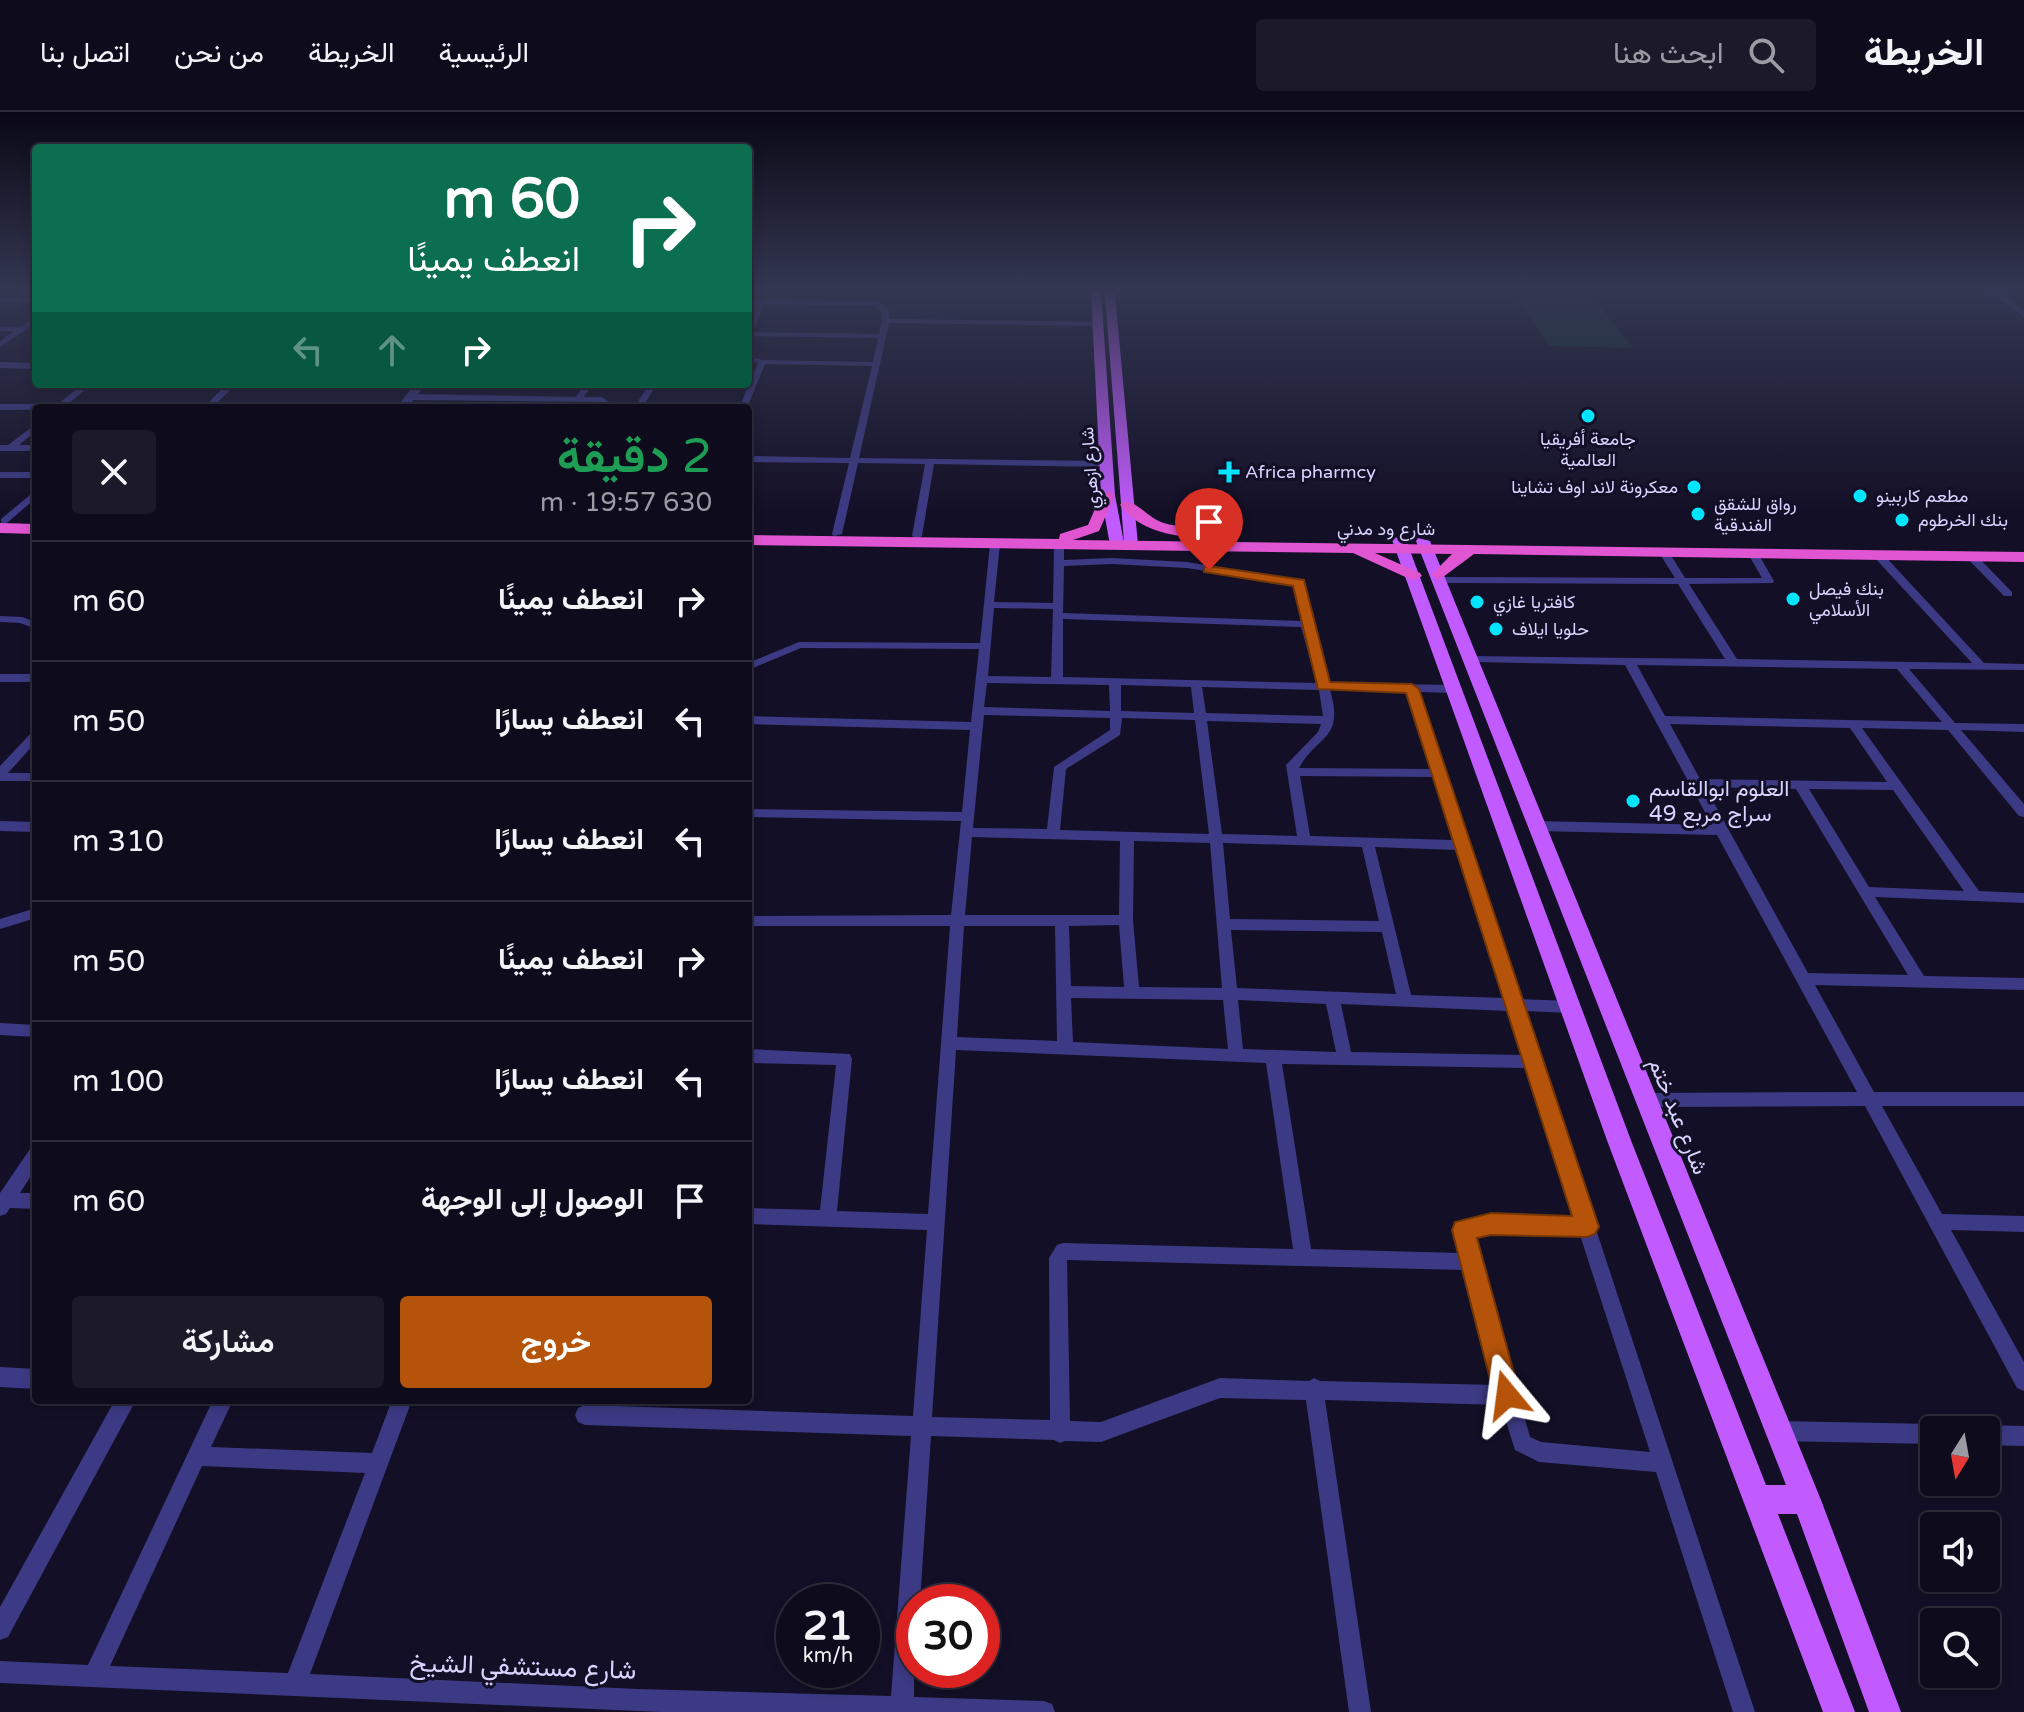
<!DOCTYPE html>
<html lang="ar">
<meta charset="utf-8">
<style>
body{margin:0;font-family:"Varela Round",Vazirmatn,sans-serif;background:#1c1929;color:#f1f3f6;direction:rtl;height:100vh;display:flex;flex-direction:column;font-size:30px;white-space:nowrap}
*{box-sizing:border-box;margin:0}
p{font-size:26px;color:#9b9ba3}
.icon{flex:none;width:44px;height:44px;fill:none;stroke:currentColor;stroke-width:2;stroke-linecap:round;stroke-linejoin:round}
.map{position:relative;flex:1;overflow:hidden;direction:ltr}
.sheet{position:absolute;left:32px;top:292px;width:720px;height:1000px;display:flex;flex-direction:column;background:#0e0b1c;border-radius:8px;box-shadow:0 4px 12px #0003,0 0 0 2px #2e2b3b;direction:rtl}
.sheet>*{flex:none}
.guide{position:absolute;left:32px;top:32px;width:720px;height:244px;border-radius:8px;box-shadow:0 4px 12px #0003,0 0 0 2px #2e2b3b;direction:rtl;background:#0b6e4f;color:#fff;overflow:hidden}
.needle{width:52px;rotate:191deg}
.buttons{position:absolute;left:1920px;top:1304px;display:grid;gap:16px}
.buttons a{display:grid;place-items:center;width:80px;height:80px;border-radius:8px;background:#0e0b1c;box-shadow:0 4px 12px #0003,0 0 0 2px #2e2b3b;font-size:40px}
.speed{position:absolute;left:776px;top:1472px;display:flex;gap:16px;font-size:40px;font-weight:700;text-align:center}
.speed>*{display:grid;place-content:center;width:104px;height:104px;border-radius:50%;background:#0e0b1c;box-shadow:0 4px 12px #0003,0 0 0 2px #2e2b3b;line-height:1}
.speed small{font-size:20px;font-weight:400}
.speed .limit{border:12px solid #d22;background:#fff;color:#111}
.pin{position:absolute;display:grid;place-items:center;width:68px;height:68px;color:#fff;margin:-82px -34px;border-radius:50% 50% 50% 0;rotate:-45deg;box-shadow:0 0 8px #0007}
.pin .icon{rotate:45deg}
.me{position:absolute;width:88px;margin:-44px;rotate:344deg;stroke-linejoin:round;filter:drop-shadow(0 0 6px #0008)}
.turn{display:flex;align-items:center;gap:28px;height:168px;padding:0 40px;font-size:36px}
.turn .icon{width:104px;height:104px;stroke-width:2.5}
.turn b{display:block;font-size:56px;line-height:68px}
.lanes{display:flex;align-items:center;height:76px;padding:0 40px;background:#0003;justify-content:center;gap:40px;direction:ltr}
.lanes .off{opacity:.35}
.round{display:grid;place-items:center;flex:none;width:84px;height:84px;border-radius:8px;background:#1c1929}
.head{display:flex;align-items:center;justify-content:space-between;height:136px;padding:0 40px}
h1{font-size:48px;font-weight:600;line-height:60px;color:#1e9e55}
.primary-button{display:flex;gap:16px;margin-top:auto;padding:16px 40px}
.primary-button a{flex:1;height:92px;border-radius:8px;background:#b45309;color:#fff;font-size:32px;font-weight:600;line-height:92px;text-align:center}
.primary-button a+a{background:#1c1929;color:#f1f3f6}
ul{padding:0;list-style:none}
li{display:flex;align-items:center;gap:24px;height:120px;padding:0 40px;border-top:2px solid #2e2b3b}
li div{flex:1}
li b{display:block;font-size:30px}
li em{font-style:normal}
header{display:flex;align-items:center;gap:48px;box-sizing:border-box;height:112px;padding:0 40px;background:#0e0b1c;border-bottom:2px solid #2e2b3b}
header strong{font-size:38px}
nav{display:flex;gap:44px;margin-inline-start:auto;font-size:28px}
.search{width:560px;height:72px;background:#1c1929;display:flex;align-items:center;gap:20px;box-sizing:border-box;padding:0 28px;border-radius:8px;color:#9b9ba3;font-size:30px}
.map>svg:first-child{display:block}
.green{fill:#12302f}
.lines{fill:none;stroke-linecap:round;stroke-linejoin:round}
.minor{fill:#3d3a85;fill-rule:evenodd}
.tertiary{fill:#3d3a85;fill-rule:evenodd}
.primary{fill:#c25bff;fill-rule:evenodd}
.trunk{fill:#e055d1;fill-rule:evenodd}
.route{fill:#b45309;stroke:#753606;stroke-width:2}
.poi-dot{fill:#00e5ff;stroke:#130f26;stroke-width:3}
.labels{text-anchor:middle;stroke-width:6;stroke-linejoin:round;paint-order:stroke}
.far-poi-label{font-size:18px;fill:#d9d4ff;stroke:#130f26;text-anchor:start}
.far-street-label{font-size:18px;fill:#d9d4ff;stroke:#130f26}
.poi-label{font-size:22px;fill:#d9d4ff;stroke:#130f26;text-anchor:start}
.street-label{font-size:22px;fill:#d9d4ff;stroke:#130f26}
.near-street-label{font-size:26px;fill:#d9d4ff;stroke:#130f26}
</style>
<header>
<strong>الخريطة</strong>
<div class="search"><svg class="icon" aria-label="search" viewBox="0 0 24 24"><circle cx="10" cy="10" r="6"/><path d="M15 15l6 6"/></svg>ابحث هنا</div>
<nav><a>الرئيسية</a><a>الخريطة</a><a>من نحن</a><a>اتصل بنا</a></nav>
</header>
<div class="map">
<svg width="2024" height="1600" viewBox="0 0 2024 1600">
<rect width="100%" height="100%" fill="#130f26"/>
<path class="green" d="M1516,186L1594,187L1633,236L1549,234Z"/>
<g class="lines">
<path class="minor" d="M0,186H36V190H0Z
M748,187L877,190L888,197L890,207L1101,210L1102,212L1098,214L889,211L859,346L1107,349L1112,352L1107,355L934,352L922,424L917,427L912,424L925,352L858,351L842,422L834,424L832,422L849,351L748,350V344L850,346L872,254L765,252L747,296H739L758,251L748,248V244L762,248L873,250L878,226L752,224L748,226V214L756,191H748ZM764,192L875,194L881,200L882,209L879,222L753,220Z
M36,205V211L0,235V229L14,219H0V215H20Z
M83,272H92L68,292H207L227,272H236L216,292H402L406,295L0,298V292H58Z
M584,272H592L584,285H602L609,290L606,296H598L600,290L410,288L406,285L410,282L576,285Z
M649,272H657L642,296H634Z
M36,312V319L19,333H36V339H0V333H8Z
M0,360H36V366H0Z
M36,378V386L7,411H1V407Z
M995,429L1000,432L994,490L1053,491L1054,433L1059,430L1064,433V448L1112,446L1187,450L1299,468L1304,471L1315,519L1314,521L1328,571L1454,573L1460,577L1454,581L1419,580L1520,887L1570,889L1575,891L1578,895L1575,899L1570,901L1524,899L1755,1600H1733L1656,1360L1539,1350L1515,1338L1501,1293L1325,1288L1371,1600H1349L1306,1288L1220,1286L1101,1330L1065,1329L1060,1331L1054,1328L931,1324L920,1490H914V1585L1044,1589L1052,1592L1055,1600H661L0,1571V1549L88,1553L213,1288H233L211,1335L372,1341L392,1288H412L310,1562L638,1577L891,1584L911,1324L585,1313L578,1310L575,1303L578,1296L585,1293L913,1304L927,1118L748,1112V1096L820,1098L836,953L748,951V937L850,942L852,947L837,1099L928,1102L950,814H748V804L951,803L961,709L748,705V697L962,700L970,618L748,612V604L971,610L979,537L801,536L748,558V551L799,530L980,531L990,432ZM1112,452L1187,456L1294,473L1302,509L1063,501L1064,454ZM994,496L1053,497L1051,565L988,564ZM1063,507L1301,515L1317,571L1063,565ZM987,571L1109,573L1110,599L984,595ZM1121,573L1191,575L1194,601L1121,599ZM1202,575L1319,578L1323,604L1206,601ZM1330,578L1407,580L1432,657L1299,656C1317,623 1345,628 1330,578ZM984,603L1110,606V618L1054,655L1047,717L973,716ZM1122,606L1195,608L1209,722L1060,718L1066,657L1120,623ZM1207,609L1321,612L1318,620L1286,653L1297,724L1222,722ZM1300,664L1434,665L1454,728L1310,724ZM972,725L1120,729L1119,803H965ZM1134,729L1210,731L1222,876L1139,875L1133,808ZM1223,731L1362,735L1379,809L1230,807ZM1375,735L1457,738L1505,886L1411,883ZM1119,813L1124,875L1071,874L1069,814ZM964,814H1055L1057,929L957,925ZM1231,818L1382,820L1396,882L1237,876ZM1071,886L1223,888L1228,937L1073,930ZM1238,888L1326,892L1336,940L1243,937ZM1341,892L1509,899L1523,943L1351,940ZM956,938L1266,951L1293,1137L1063,1131L1057,1133L1049,1146L1050,1308L932,1305ZM1282,952L1527,956L1575,1107L1468,1106C1450,1113 1456,1125 1459,1141L1311,1137ZM1473,1122L1580,1123L1650,1340L1541,1330L1530,1325ZM1067,1148L1463,1158L1496,1273L1320,1269L1314,1266L1309,1269L1220,1266L1101,1310L1070,1309ZM202,1354L365,1361L288,1561L110,1554Z
M1663,436L1667,437L1685,466H1762L1747,440L1752,437L1756,438L1774,469L1773,471L1689,472L1737,547L1972,551L1874,445L1873,443L1878,440L1882,441L1984,551L2024,552V558L1909,557L1955,611L2024,612V620L1961,618L2024,692V705L2019,704L1948,618L1862,616L1979,779L2024,781V791L1875,785L1924,864L2024,866V878L1815,873L1874,980H2024V994H1882L1942,1102L2024,1104V1120L1951,1118L2024,1250V1279L2017,1276L1865,994L1644,995L1638,993L1636,988L1638,983L1644,981L1857,980L1717,723L1537,719L1530,714L1537,709L1712,713L1625,553L1470,550L1464,547L1470,544L1725,547L1678,472L1441,471L1436,468L1441,465L1675,466L1658,439ZM1637,553L1897,557L1942,610L1665,604ZM1670,612L1850,616L1887,670L1700,667ZM1705,675L1796,677L1908,863L1808,861ZM1809,677L1893,678L1964,779L1869,775Z
M1971,441L1975,442L2012,480V484H2004L1967,446L1966,444Z
M0,504L22,505L36,510V517L20,511L0,510Z
M0,562H36V570H0Z
M36,619V630L8,661H36V669H0V654L32,620Z
M0,709L36,710V720L0,719Z
M36,796V806L0,817V807Z
M0,911L36,913V925L0,923Z
M36,1035V1056L20,1081H36V1097L10,1096L6,1102L0,1104V1081L30,1037Z
M0,1255L36,1257V1277L0,1275Z
M115,1288H136L8,1525L0,1528V1495Z
M1778,1309L1934,1312L1942,1318H1934V1332L1778,1329L1771,1326L1768,1319L1771,1312Z
M1986,1313L2024,1314V1334L1986,1333V1318H1978Z"/>
<path class="tertiary" d="M1988,179H1998L2024,198V205Z
M0,250L36,251V257L0,256Z
M415,272H426L407,296H396Z"/>
<path class="primary" d="M1091,179H1101L1115,383L1124,431L1105,182L1109,179L1115,182L1138,433L1131,437L1124,433L1117,437L1110,433L1101,383Z
M1394,425L1406,428L1632,1031L1766,1373H1786L1416,429L1418,426L1430,429L1821,1388L1901,1600H1869L1797,1402H1778L1855,1600H1823L1608,1031L1392,428Z"/>
<path class="trunk" d="M1108,379L1115,383L1099,419L1073,428L2024,440V450L1474,442L1439,468L1431,463L1452,442L1375,441L1420,461L1422,464L1414,469L1353,441L748,433V423L1059,427L1060,422L1088,413L1101,383Z
M1122,390C1136,387 1147,405 1161,410C1175,416 1194,412 1205,421L1197,426C1167,423 1139,418 1120,393Z
M0,411L36,412V422L0,421Z"/>
</g>
<linearGradient id="sky" x2="0" y2="1"><stop stop-color="#0a0815"/><stop offset="0.44" stop-color="#333752"/><stop offset="1" stop-color="#333752" stop-opacity="0"/></linearGradient>
<rect width="2024" height="403" fill="url(#sky)"/>
<path class="route" d="M1209,454L1304,468L1330,570L1412,572L1419,577L1599,1115L1595,1122L1587,1125L1491,1123L1477,1126L1520,1283L1516,1292L1507,1295L1498,1292L1494,1283L1452,1118L1455,1110L1491,1101L1572,1104L1406,581L1318,577L1293,474L1204,460V455Z"/>
<g class="poi-dot">
<circle cx="1588" cy="304" r="8"/>
<path d="M1225 348h8v8h8v8h-8v8h-8v-8h-8v-8h8z"/>
<circle cx="1694" cy="375" r="8"/>
<circle cx="1860" cy="384" r="8"/>
<circle cx="1698" cy="402" r="8"/>
<circle cx="1902" cy="408" r="8"/>
<circle cx="1793" cy="487" r="8"/>
<circle cx="1477" cy="490" r="8"/>
<circle cx="1496" cy="517" r="8"/>
<circle cx="1633" cy="689" r="8"/>
</g>
<g class="labels">
<g class="far-poi-label">
<text x="1588" y="333" text-anchor="middle">جامعة أفريقيا<tspan x="1588" dy="21">العالمية</tspan></text>
<text x="1245" y="366">Africa pharmcy</text>
<text x="1678" y="381" text-anchor="end">معكرونة لاند اوف تشاينا</text>
<text x="1876" y="390">مطعم كاربينو</text>
<text x="1714" y="398">رواق للشقق<tspan x="1714" dy="21">الفندقية</tspan></text>
<text x="1918" y="414">بنك الخرطوم</text>
<text x="1809" y="483">بنك فيصل<tspan x="1809" dy="21">الأسلامي</tspan></text>
<text x="1493" y="496">كافتريا غازي</text>
<text x="1512" y="523">حلويا ايلاف</text>
</g>
<g class="far-street-label">
<text transform="translate(1090 356) rotate(-94)" y="6">شارع ازهري</text>
<text x="1386" y="423">شارع ود مدني</text>
</g>
<g class="poi-label">
<text x="1649" y="684">العلوم ابوالقاسم<tspan x="1649" dy="25">سراج مربع 49</tspan></text>
</g>
<g class="street-label">
<text transform="translate(1679 1004) rotate(68)" y="8">شارع عبد ختم</text>
</g>
<g class="near-street-label">
<text transform="translate(523 1554) rotate(2)" y="9">شارع مستشفي الشيخ</text>
</g>
</g>
</svg>
<div class="buttons">
<a><svg class="needle" viewBox="-14 -14 28 28"><path d="M0-13l5 13h-10z" fill="#e53935"/><path d="M0 13l5-13h-10z" fill="#9b9ba3"/></svg></a>
<a><svg class="icon" aria-label="sound" viewBox="0 0 24 24"><path d="M4 9h4l5-4v14l-5-4H4zM17 9q2 3 0 6"/></svg></a>
<a><svg class="icon" aria-label="search" viewBox="0 0 24 24"><circle cx="10" cy="10" r="6"/><path d="M15 15l6 6"/></svg></a>
</div>
<div class="speed"><div>21<small>km/h</small></div><div class="limit">30</div></div>
<div class="pin" style="left:1209px;top:458px;background:#d93025"><svg class="icon" aria-label="arrive" viewBox="0 0 24 24"><path d="M6 21V4h12l-3 4 3 4H6"/></svg></div>
<svg class="me" style="left:1507px;top:1283px" viewBox="-20 -20 40 40"><path d="M0-17L14 15 0 8-14 15z" fill="#b45309" stroke="#fff" stroke-width="4"/></svg>
<div class="guide">
<div class="turn"><svg class="icon" aria-label="right" viewBox="0 0 24 24"><path d="M7 20v-9h11M14 6l5 5-5 5"/></svg><div><b>60 m</b>انعطف يمينًا</div></div>
<div class="lanes"><svg class="icon off" aria-label="left" viewBox="0 0 24 24"><path d="M17 20v-9H6M10 6l-5 5 5 5"/></svg><svg class="icon off" aria-label="ahead" viewBox="0 0 24 24"><path d="M12 20V5M6 11l6-6 6 6"/></svg><svg class="icon" aria-label="right" viewBox="0 0 24 24"><path d="M7 20v-9h11M14 6l5 5-5 5"/></svg></div>
</div>
<section class="sheet">
<div class="head"><div><h1>2 دقيقة</h1><p>630 m · 19:57</p></div><a class="round"><svg class="icon" aria-label="close" viewBox="0 0 24 24"><path d="M6 6l12 12M18 6L6 18"/></svg></a></div>
<ul>
<li><svg class="icon" aria-label="right" viewBox="0 0 24 24"><path d="M7 20v-9h11M14 6l5 5-5 5"/></svg><div><b>انعطف يمينًا</b></div><em>60 m</em></li>
<li><svg class="icon" aria-label="left" viewBox="0 0 24 24"><path d="M17 20v-9H6M10 6l-5 5 5 5"/></svg><div><b>انعطف يسارًا</b></div><em>50 m</em></li>
<li><svg class="icon" aria-label="left" viewBox="0 0 24 24"><path d="M17 20v-9H6M10 6l-5 5 5 5"/></svg><div><b>انعطف يسارًا</b></div><em>310 m</em></li>
<li><svg class="icon" aria-label="right" viewBox="0 0 24 24"><path d="M7 20v-9h11M14 6l5 5-5 5"/></svg><div><b>انعطف يمينًا</b></div><em>50 m</em></li>
<li><svg class="icon" aria-label="left" viewBox="0 0 24 24"><path d="M17 20v-9H6M10 6l-5 5 5 5"/></svg><div><b>انعطف يسارًا</b></div><em>100 m</em></li>
<li><svg class="icon" aria-label="arrive" viewBox="0 0 24 24"><path d="M6 21V4h12l-3 4 3 4H6"/></svg><div><b>الوصول إلى الوجهة</b></div><em>60 m</em></li>
</ul>
<div class="primary-button"><a>خروج</a><a>مشاركة</a></div>
</section>
</div>
